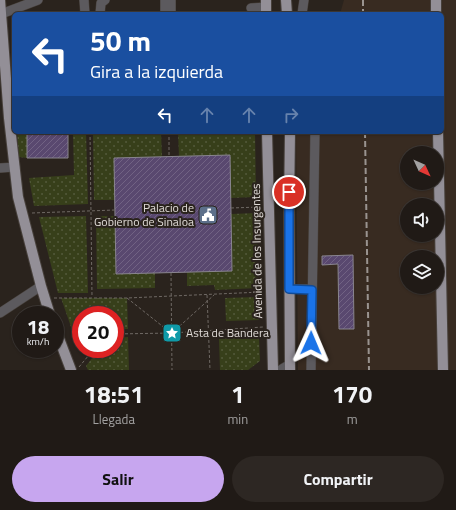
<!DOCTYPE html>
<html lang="es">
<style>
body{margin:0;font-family:"Titillium Web",sans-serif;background:#2d2723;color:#f1f3f6;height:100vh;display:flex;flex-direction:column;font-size:15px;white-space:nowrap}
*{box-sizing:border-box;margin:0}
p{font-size:13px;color:#a2a1a1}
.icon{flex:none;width:22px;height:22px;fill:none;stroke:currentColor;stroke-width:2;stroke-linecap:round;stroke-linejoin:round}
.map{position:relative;height:370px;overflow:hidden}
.side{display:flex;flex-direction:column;background:#201a16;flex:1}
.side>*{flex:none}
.banner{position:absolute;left:12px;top:12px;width:432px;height:122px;border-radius:6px;box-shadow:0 1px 3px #0004,0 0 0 1px #3d3835;background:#1a4fa0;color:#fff;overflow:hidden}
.needle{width:26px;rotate:134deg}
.buttons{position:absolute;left:400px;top:146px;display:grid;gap:8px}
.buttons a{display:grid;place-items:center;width:44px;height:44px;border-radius:50%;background:#201a16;box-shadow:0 1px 3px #0004,0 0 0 1px #3d3835;font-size:20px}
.speed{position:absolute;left:12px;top:306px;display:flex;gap:8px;font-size:20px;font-weight:700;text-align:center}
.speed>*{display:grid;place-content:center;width:52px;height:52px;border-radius:50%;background:#201a16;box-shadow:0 1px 3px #0004,0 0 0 1px #3d3835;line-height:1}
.speed small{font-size:10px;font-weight:400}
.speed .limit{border:6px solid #d22;background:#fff;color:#111}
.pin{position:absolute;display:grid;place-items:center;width:34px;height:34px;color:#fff;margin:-17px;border:2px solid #fff;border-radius:50%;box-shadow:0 1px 4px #0007}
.me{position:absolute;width:44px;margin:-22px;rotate:1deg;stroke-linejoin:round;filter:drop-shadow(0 0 3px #0008)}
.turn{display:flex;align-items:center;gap:14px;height:84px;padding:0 12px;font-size:18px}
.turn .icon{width:52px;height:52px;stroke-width:2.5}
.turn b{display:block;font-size:28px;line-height:34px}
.lanes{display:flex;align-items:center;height:38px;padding:0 12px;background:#0003;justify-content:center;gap:20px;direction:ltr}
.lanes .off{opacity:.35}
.eta{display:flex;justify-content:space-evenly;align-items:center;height:68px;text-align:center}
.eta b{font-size:24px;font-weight:700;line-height:28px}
.cta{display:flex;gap:8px;margin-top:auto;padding:8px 12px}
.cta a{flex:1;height:46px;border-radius:24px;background:#c7a6ef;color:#111;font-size:16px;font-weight:700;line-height:46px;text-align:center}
.cta a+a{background:#2d2723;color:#f1f3f6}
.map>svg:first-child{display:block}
.built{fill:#382b21;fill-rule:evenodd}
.green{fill:url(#green-dots)}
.building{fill:url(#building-hatch);stroke:#89858f}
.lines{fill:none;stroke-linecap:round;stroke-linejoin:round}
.minor-casing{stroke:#47403b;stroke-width:10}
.major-casing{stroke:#47403b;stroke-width:12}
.path{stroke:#6f6964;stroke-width:1;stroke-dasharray:3 2;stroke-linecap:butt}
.minor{stroke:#5c5a5e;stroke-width:9}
.major{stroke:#938f97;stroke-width:10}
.rail{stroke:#9a9490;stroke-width:2;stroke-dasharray:6 3;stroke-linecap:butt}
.route-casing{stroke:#114b97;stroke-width:10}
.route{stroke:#1a73e8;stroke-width:7}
.labels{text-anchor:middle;stroke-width:4;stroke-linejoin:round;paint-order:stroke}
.poi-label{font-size:12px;fill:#e0dbd7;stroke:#2a231d;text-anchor:end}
.street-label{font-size:12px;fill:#e0dbd7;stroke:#2a231d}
</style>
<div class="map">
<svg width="456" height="370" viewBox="0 0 456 370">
<defs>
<pattern id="green-dots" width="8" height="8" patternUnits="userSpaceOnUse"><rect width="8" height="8" fill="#373f1a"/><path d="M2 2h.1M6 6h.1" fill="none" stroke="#545a3b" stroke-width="1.8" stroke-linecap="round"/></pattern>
<pattern id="building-hatch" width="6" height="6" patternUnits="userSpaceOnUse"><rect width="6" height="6" fill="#59486f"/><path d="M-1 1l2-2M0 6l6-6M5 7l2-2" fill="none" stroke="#716283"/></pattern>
</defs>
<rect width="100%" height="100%" fill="#2a231d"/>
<path class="built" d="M344,0H456V370H298L296,132H442V14H340ZM407,153H437V183H407ZM407,205H437V235H407ZM407,257H437V287H407Z"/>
<path class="green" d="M17,132H27V158L19,157Z
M73,132H86L88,204L34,206L29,178L74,175Z
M93,132H161L162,157L114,158L115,200H94Z
M178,132H255L256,197L231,198L179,156Z
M257,213L258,288L215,290L214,285L187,286V272L232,271L231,214Z
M86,216L88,293H58L39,217Z
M96,216H115L116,274L155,273V288L97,289Z
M258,297L259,320L226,321L225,298Z
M61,298H127L128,329H115V315H81V348L79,350Z
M128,337L129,370H88L86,366L99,349H115V338Z
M259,337L260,361L248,370H220L219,339Z"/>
<path class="building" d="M27,132H68V158H27Z
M230,155L232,271L116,274L114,158Z
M353,255L354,329H339L338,264L322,265V256Z"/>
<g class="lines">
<defs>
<path id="minor" d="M84,0L85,14
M165,0V14
M251,8L266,7
M1,14L38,0
M100,14L101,3L105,0
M171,14V0
M302,14L304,0
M0,168L15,167
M289,289H312
M0,313L41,286
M280,370L290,364
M311,370L315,132"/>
<path id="major" d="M0,0L9,118L18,197L41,286L50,315
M266,0V14
M286,0L287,14
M436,0V14
M267,132L273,370
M290,132L289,207L290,370
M438,132L443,370
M55,328L71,370"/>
</defs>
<use href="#minor" class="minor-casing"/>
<use href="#major" class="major-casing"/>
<path class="path" d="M90,132L92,297
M169,132V157
M231,208L260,207
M32,213L115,210
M171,273L172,370
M207,295L210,370
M54,298H127L262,292
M127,298L171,333
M172,333L214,295
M115,334L172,333L263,327
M79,367L94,349"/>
<use href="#minor" class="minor"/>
<use href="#major" class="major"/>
<path class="rail" d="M363,0V14
M365,132L369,370"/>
</g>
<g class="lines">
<defs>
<path id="route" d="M289,192V289L312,290L311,343"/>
</defs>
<use href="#route" class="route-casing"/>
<use href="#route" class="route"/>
</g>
<defs>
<symbol id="civic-square" viewBox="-11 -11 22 22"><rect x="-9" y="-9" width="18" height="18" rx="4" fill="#5c6f8a" stroke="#2a231d"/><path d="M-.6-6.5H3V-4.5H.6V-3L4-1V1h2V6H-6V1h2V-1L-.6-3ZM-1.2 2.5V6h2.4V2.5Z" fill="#fff"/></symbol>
<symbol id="sight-square" viewBox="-11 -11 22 22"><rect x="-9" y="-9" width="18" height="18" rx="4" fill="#0f9aa8" stroke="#2a231d"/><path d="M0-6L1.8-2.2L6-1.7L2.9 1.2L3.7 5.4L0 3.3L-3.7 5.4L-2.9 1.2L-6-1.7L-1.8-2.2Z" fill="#fff"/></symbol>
</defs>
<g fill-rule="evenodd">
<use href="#civic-square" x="197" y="204" width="22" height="22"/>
<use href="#sight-square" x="161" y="322" width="22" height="22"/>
</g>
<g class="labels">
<g class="poi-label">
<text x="194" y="212">Palacio de<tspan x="194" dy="14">Gobierno de Sinaloa</tspan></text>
<text x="186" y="337" text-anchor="start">Asta de Bandera</text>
</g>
<g class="street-label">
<text transform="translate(257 251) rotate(-91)" y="4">Avenida de los Insurgentes</text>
</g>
</g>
</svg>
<div class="buttons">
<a><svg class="needle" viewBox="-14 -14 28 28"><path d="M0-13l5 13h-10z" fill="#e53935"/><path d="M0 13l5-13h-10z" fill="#a2a1a1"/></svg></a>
<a><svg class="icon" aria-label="sound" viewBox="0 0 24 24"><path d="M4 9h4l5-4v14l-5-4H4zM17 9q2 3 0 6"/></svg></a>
<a><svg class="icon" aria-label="layers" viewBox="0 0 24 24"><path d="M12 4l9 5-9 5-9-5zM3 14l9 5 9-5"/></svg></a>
</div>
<div class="speed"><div>18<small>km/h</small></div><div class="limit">20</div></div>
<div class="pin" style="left:289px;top:192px;background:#d93025"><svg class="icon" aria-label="arrive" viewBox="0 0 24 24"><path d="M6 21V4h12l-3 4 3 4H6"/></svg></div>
<svg class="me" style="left:311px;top:343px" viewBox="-20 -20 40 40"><path d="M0-17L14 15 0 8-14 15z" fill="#1a73e8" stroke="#fff" stroke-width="4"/></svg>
<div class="banner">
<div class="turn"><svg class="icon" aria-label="left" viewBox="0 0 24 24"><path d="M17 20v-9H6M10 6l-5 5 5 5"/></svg><div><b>50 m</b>Gira a la izquierda</div></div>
<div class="lanes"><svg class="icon" aria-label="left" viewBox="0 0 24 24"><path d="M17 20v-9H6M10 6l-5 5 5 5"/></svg><svg class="icon off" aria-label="ahead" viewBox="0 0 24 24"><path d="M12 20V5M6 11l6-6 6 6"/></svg><svg class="icon off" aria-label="ahead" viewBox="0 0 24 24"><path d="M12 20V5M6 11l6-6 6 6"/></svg><svg class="icon off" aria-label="right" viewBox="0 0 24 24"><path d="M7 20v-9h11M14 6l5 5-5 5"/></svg></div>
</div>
</div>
<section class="side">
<div class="eta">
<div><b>18:51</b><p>Llegada</p></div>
<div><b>1</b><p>min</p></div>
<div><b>170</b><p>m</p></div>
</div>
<div class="cta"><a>Salir</a><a>Compartir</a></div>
</section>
